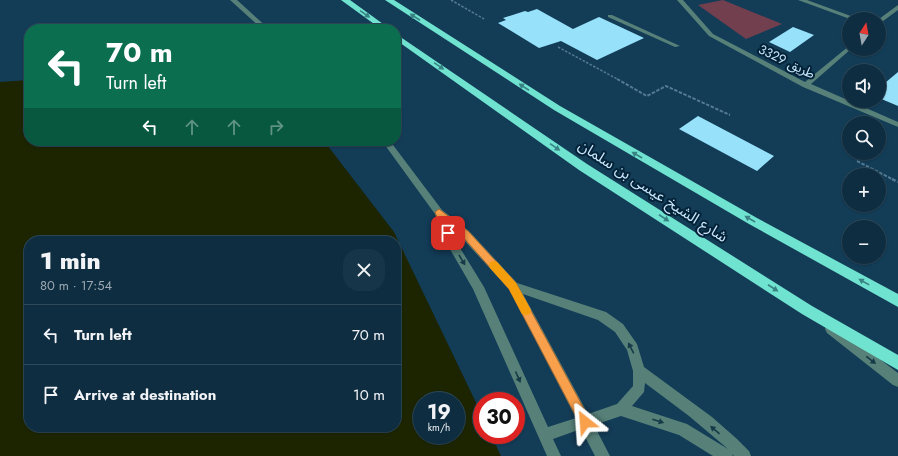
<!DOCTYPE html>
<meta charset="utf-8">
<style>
body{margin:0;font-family:Jost,"Noto Sans Arabic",sans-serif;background:#173548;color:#f1f3f6;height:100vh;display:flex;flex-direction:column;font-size:15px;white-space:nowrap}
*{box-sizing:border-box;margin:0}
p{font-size:13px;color:#9ba8b1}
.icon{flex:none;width:22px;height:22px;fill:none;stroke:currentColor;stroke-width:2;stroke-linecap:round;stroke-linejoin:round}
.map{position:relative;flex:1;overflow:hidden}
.drawer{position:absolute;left:24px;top:236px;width:377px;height:196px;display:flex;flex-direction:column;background:#0e2d41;border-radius:16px;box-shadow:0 1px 3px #0004,0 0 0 1px #2e495a}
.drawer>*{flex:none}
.top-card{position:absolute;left:24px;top:24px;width:377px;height:122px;border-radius:16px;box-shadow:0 1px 3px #0004,0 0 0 1px #2e495a;background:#0b6e4f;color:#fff;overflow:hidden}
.needle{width:26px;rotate:11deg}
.fabs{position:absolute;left:842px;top:12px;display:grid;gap:8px}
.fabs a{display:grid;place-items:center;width:44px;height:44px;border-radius:50%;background:#0e2d41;box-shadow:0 1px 3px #0004,0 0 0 1px #2e495a;font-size:20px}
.speed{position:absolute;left:413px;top:392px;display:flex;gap:8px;font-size:20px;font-weight:700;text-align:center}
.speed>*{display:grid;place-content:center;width:52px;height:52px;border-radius:50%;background:#0e2d41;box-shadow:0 1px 3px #0004,0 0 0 1px #2e495a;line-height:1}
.speed small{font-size:10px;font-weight:400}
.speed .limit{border:6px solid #d22;background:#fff;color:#111}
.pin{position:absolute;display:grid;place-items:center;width:34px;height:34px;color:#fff;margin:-17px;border-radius:8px;box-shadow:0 2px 6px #0006}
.me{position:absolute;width:44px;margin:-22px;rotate:332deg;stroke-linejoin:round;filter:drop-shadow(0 0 3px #0008)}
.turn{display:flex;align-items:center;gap:14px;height:84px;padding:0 16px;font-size:18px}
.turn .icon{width:52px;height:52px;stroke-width:2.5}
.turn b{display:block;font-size:28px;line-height:34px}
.lanes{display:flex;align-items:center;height:38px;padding:0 16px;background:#0003;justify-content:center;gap:20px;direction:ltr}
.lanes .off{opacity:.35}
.round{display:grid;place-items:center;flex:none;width:42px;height:42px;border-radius:16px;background:#173548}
.summary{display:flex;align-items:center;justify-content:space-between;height:68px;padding:0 16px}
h1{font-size:24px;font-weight:800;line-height:30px}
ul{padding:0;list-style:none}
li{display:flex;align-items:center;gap:12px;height:60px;padding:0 16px;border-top:1px solid #2e495a}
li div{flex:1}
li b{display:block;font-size:15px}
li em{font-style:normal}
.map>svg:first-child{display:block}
.green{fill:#723f4e}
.water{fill:#1c2500;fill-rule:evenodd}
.building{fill:#98e1fa}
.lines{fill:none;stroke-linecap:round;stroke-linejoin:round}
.path-far2{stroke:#547992;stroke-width:1.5;stroke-dasharray:2.5 1.5;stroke-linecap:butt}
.path-far1{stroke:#547992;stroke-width:2;stroke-dasharray:3.5 1.5;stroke-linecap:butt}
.path{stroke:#547992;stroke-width:2.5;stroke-dasharray:4 2;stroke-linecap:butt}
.minor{fill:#568078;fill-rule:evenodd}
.highway{fill:#70e3d0;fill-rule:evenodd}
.oneway{fill:#388284}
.oneway2{fill:#163a47}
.route{fill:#f9a04c;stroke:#a26831}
.slow{fill:#f59e0b}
.labels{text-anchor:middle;stroke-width:4;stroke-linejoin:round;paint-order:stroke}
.far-street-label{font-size:13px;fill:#c9e6fd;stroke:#012237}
.street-label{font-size:15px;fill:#c9e6fd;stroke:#012237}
</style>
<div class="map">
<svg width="898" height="456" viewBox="0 0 898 456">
<rect width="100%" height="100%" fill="#133c57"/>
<path class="green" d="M723,0L782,24L746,39L698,5Z"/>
<path class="water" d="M29,80V141H324L394,232L482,415V435H491L501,456H0V82ZM29,241H396V427H29ZM422,401H456V435H422Z"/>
<path class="building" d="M537,9L573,29L599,17L644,38L597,60L561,41L539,48L498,23L506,20L503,18L525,11L528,12Z
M793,27L814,35L790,52L769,42Z
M898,72V106L879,98V88Z
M698,116L774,156L757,171L679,129Z"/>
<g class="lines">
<path class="path-far2" d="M451,0L484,19
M558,47L619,80"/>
<path class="path-far1" d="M617,79L647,96L666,86L730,115
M857,161L894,180"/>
<path class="path" d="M892,179L898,182"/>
<path class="minor" d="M230,0H237L269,29H262Z
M677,0H683L713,34L805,82L849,46V49H851L811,84L898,122V127L803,87L709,36Z
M798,0H807L859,19H850Z
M898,5V10L879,24V19Z
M608,15H612L680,46L675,47L608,17Z
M382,141H390L442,210L469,231L517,283L606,312L623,324L637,344L644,367L712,417L737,439L749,451L751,456H734L732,454L733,456H713L679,435L621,416L594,425L610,456H595L581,429L553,439L561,456H547L473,289L447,244L435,214ZM450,227L461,237L509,289L576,418L548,427L484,287L457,243ZM523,294L598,320L615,332L627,350L633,371V386L617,404L588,414ZM645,383L689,416L728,449L687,424L632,406L644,392Z
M831,324L835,325L898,373V387L893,385L827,333L825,329L827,325Z"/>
<path class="highway" d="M341,0H350L390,29H381Z
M385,0H394L560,106L757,218L898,294V307L749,224L554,110Z
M396,34L587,164L812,306L898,355V370L802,314L579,170L396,40Z"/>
</g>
<defs><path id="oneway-solid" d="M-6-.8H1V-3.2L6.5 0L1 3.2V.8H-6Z"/></defs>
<g class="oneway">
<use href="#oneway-solid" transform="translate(365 14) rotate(35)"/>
<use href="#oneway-solid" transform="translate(415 17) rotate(-147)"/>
<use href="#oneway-solid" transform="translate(439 66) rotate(35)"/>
<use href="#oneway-solid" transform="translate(524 87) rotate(-147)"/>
<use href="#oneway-solid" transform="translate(555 147) rotate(35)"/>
<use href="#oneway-solid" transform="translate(637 155) rotate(-150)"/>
<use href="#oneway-solid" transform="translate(664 218) rotate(33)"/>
<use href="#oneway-solid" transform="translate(750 219) rotate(-150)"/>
<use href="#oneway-solid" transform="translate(864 282) rotate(-151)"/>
<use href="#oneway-solid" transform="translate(773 288) rotate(33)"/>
</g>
<g class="oneway2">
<use href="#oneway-solid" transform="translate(462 260) rotate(59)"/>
<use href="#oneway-solid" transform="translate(631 348) rotate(-117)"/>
<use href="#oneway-solid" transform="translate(871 360) rotate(38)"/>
<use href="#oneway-solid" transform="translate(518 377) rotate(66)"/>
<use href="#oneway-solid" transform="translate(658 421) rotate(18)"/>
<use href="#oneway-solid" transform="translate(715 430) rotate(-140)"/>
</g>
<path class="route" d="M439,209L468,231L516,283L589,418L591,422L589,426L585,428L581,426L509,289L462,236L449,225L452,233L448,237L444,236L435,212Z"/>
<path class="slow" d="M494,261L497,262L516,283L531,310L530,314L526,315L522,314L509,289L490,268L489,265L490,262Z"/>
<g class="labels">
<g class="far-street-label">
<text transform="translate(787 61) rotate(26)" y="5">طريق 3329</text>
</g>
<g class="street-label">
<text transform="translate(653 191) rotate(33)" y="5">شارع الشيخ عيسى بن سلمان</text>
</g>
</g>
</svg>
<div class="fabs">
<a><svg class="needle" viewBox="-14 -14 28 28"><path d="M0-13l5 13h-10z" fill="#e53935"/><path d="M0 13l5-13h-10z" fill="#9ba8b1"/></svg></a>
<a><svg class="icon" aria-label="sound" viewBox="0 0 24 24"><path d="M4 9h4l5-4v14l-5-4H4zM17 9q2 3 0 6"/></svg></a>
<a><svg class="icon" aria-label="search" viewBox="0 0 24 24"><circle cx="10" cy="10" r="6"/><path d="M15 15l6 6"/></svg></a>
<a>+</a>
<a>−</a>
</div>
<div class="speed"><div>19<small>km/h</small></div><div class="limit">30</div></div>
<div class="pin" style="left:448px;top:233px;background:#d93025"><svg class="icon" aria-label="arrive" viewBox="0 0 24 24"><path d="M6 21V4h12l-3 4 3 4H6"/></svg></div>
<svg class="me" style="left:585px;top:422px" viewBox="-20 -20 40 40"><path d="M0-17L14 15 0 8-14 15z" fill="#f9a04c" stroke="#fff" stroke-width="4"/></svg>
<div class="top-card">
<div class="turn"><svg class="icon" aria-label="left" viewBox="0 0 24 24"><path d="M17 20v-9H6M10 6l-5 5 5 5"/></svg><div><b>70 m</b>Turn left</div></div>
<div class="lanes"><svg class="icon" aria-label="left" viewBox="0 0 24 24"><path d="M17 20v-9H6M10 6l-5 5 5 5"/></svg><svg class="icon off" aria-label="ahead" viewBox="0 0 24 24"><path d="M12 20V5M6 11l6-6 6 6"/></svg><svg class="icon off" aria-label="ahead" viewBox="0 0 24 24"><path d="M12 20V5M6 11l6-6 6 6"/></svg><svg class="icon off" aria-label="right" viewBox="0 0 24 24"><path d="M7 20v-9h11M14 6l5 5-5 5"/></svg></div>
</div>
<section class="drawer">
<div class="summary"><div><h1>1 min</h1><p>80 m · 17:54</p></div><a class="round"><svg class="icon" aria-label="close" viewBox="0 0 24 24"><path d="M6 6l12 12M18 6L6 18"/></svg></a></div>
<ul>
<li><svg class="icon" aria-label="left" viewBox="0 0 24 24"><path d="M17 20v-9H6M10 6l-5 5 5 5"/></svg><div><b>Turn left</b></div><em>70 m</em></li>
<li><svg class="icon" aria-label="arrive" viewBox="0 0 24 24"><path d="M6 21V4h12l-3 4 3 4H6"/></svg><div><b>Arrive at destination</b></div><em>10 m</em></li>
</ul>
</section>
</div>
